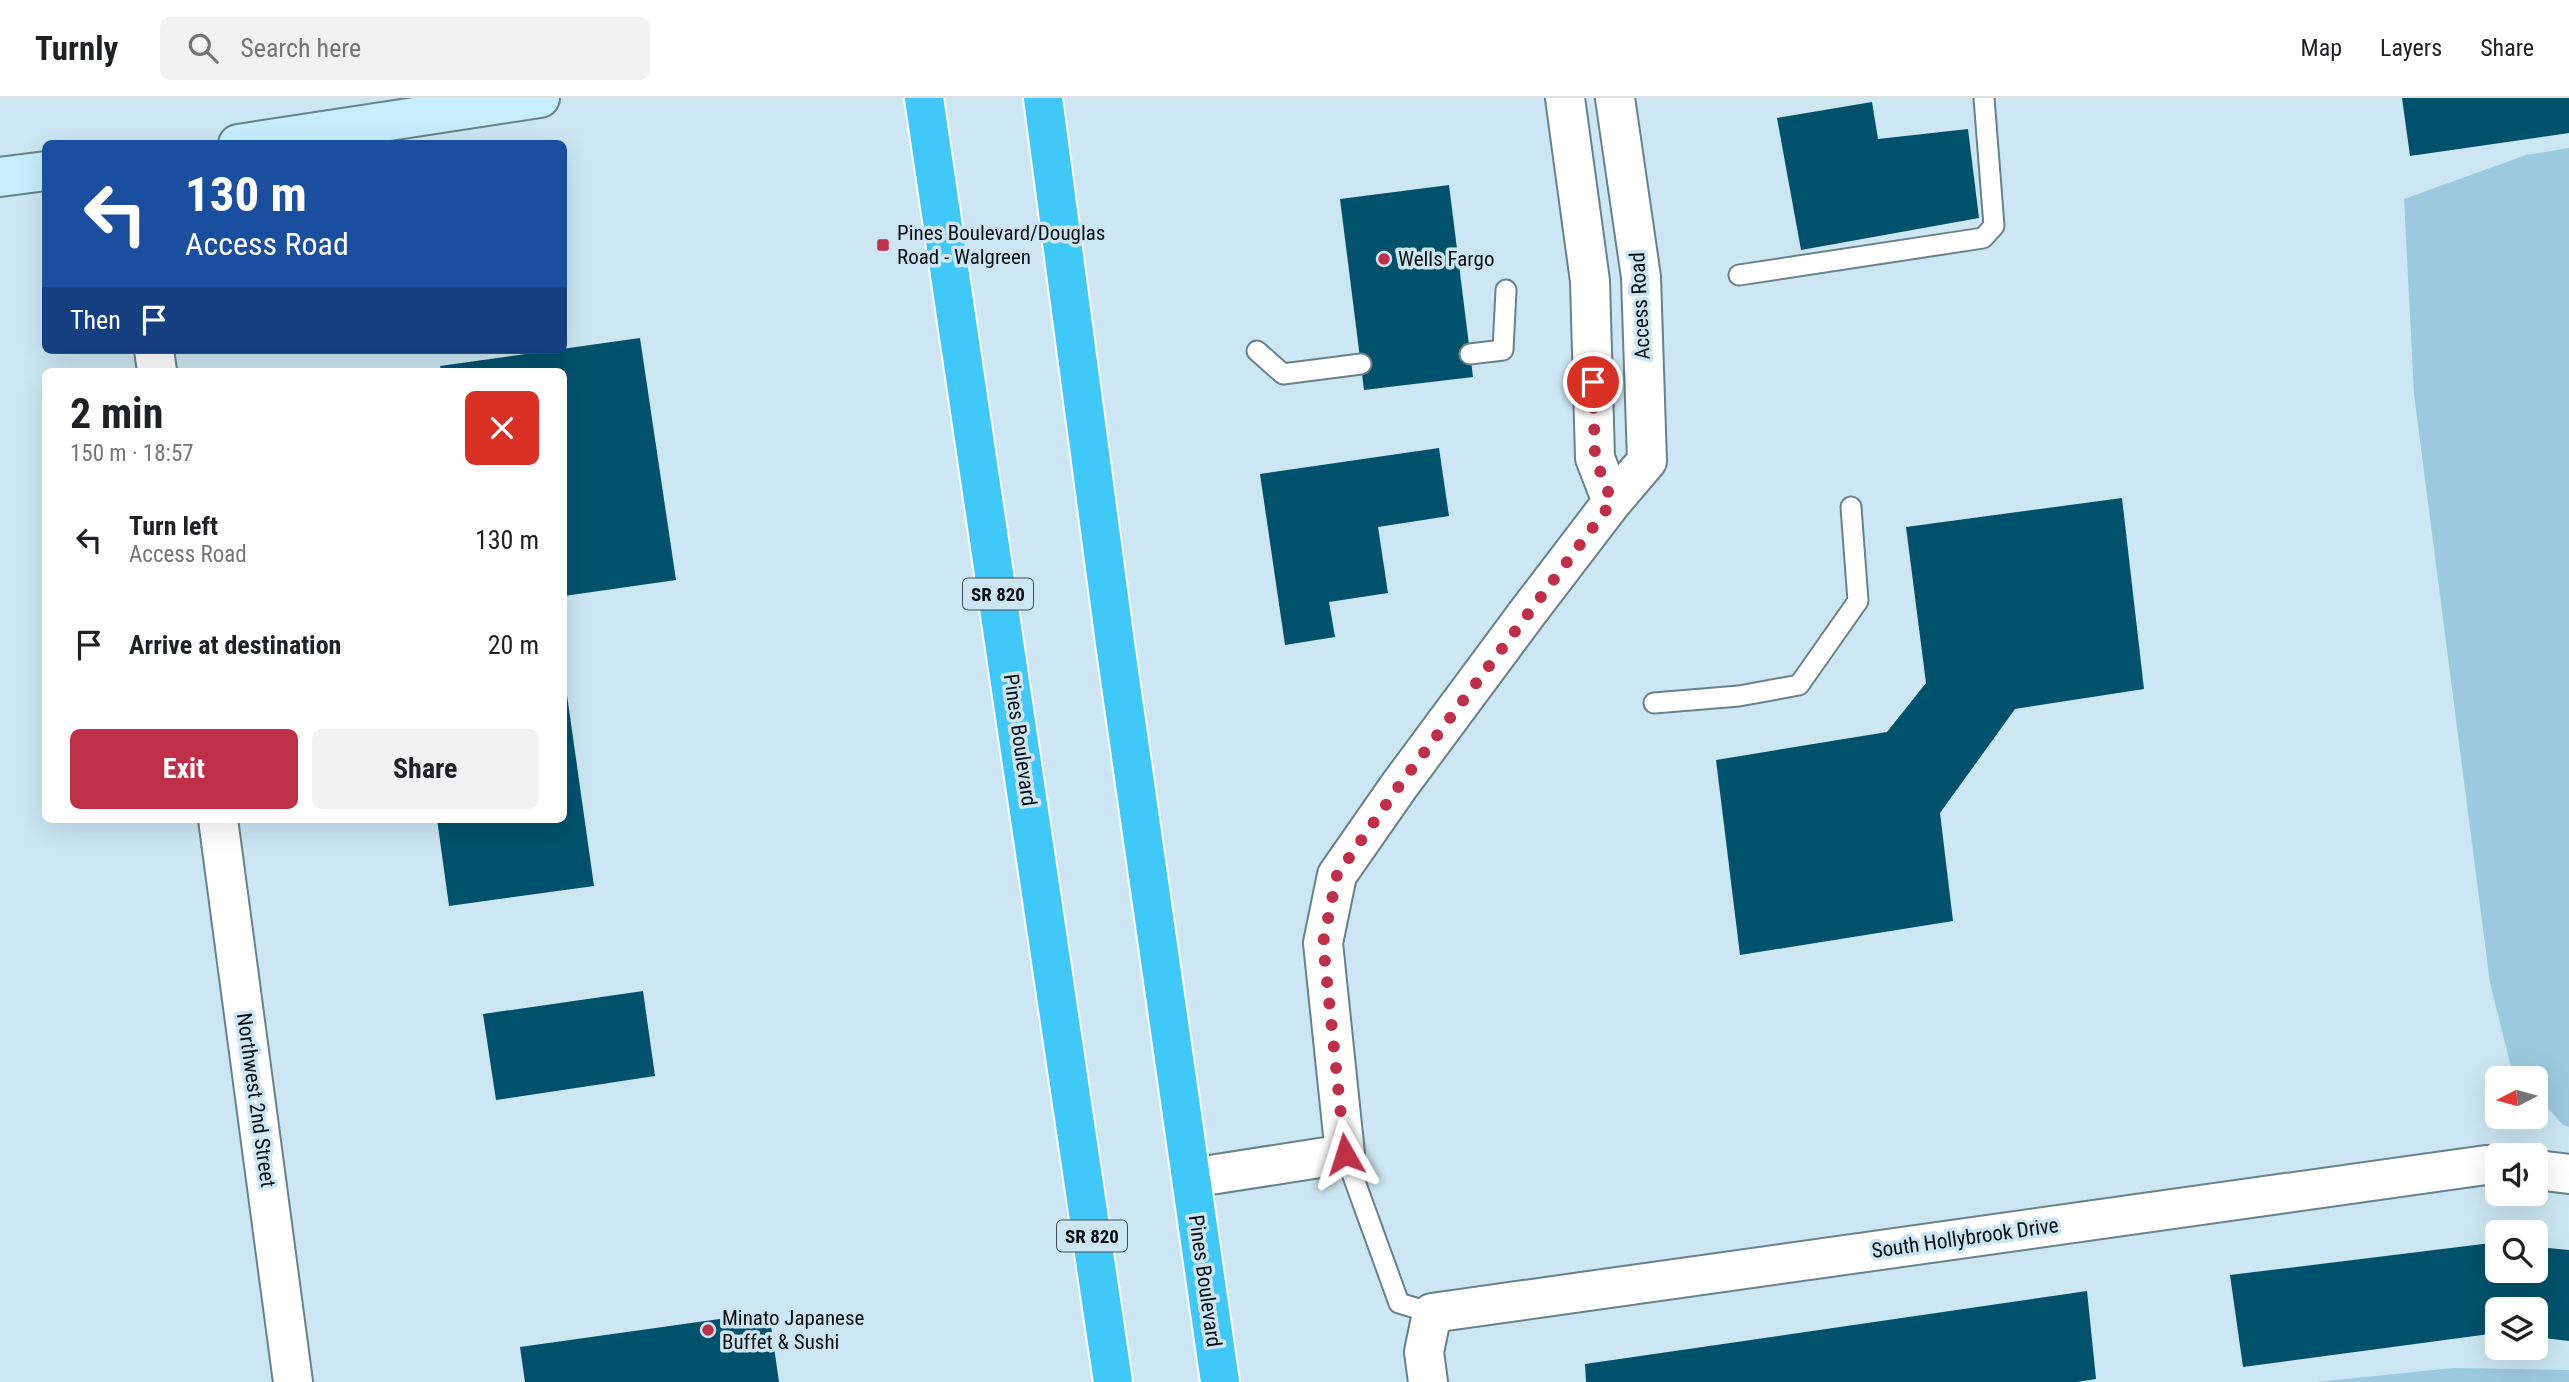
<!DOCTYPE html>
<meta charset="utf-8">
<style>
body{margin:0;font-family:"Roboto Condensed",sans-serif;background:#f2f2f2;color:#202124;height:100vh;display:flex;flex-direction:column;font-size:26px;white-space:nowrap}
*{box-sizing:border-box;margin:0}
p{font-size:23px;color:#757577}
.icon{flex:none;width:38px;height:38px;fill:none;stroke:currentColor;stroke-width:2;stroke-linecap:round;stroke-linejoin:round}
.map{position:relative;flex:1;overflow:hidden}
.panel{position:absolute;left:42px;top:270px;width:525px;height:455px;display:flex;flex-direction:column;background:#fff;border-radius:10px;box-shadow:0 7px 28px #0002}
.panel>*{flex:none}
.top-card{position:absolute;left:42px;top:42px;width:525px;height:214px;border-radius:10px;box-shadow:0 7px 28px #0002;background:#1a4fa0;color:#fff;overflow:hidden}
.needle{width:46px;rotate:264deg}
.controls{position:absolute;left:2485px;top:968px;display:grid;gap:14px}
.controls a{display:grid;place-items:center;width:63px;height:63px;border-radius:10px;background:#fff;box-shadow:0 7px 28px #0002;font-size:35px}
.pin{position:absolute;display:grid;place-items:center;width:60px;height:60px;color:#fff;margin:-30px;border:4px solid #fff;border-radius:50%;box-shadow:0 2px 7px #0007}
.me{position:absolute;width:77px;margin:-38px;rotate:354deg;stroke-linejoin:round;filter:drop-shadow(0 0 5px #0008)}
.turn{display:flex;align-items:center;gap:24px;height:147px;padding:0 28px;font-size:32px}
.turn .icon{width:91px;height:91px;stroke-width:2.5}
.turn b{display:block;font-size:49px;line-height:60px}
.then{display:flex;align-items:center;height:66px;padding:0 28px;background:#0003;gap:14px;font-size:26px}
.round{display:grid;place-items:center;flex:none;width:74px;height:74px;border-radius:10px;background:#f2f2f2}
.headline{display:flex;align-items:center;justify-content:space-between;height:119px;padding:0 28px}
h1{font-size:42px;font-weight:700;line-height:52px}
.cta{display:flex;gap:14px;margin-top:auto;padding:14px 28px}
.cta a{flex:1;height:80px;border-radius:10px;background:#bf2f47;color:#fff;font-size:28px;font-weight:700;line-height:80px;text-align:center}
.cta a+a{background:#f2f2f2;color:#202124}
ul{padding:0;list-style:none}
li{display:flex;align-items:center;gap:21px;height:105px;padding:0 28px}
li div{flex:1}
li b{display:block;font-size:26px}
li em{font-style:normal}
header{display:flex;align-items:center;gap:42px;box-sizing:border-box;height:98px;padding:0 35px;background:#fff;border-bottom:2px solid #e0e0e0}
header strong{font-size:33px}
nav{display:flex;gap:38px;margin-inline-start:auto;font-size:24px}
.search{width:490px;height:63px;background:#f2f2f2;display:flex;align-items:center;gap:18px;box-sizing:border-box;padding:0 24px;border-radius:10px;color:#757577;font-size:26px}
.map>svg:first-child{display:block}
.green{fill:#9bcade}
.building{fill:#00526c}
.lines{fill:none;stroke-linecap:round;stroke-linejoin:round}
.lane-casing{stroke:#68818c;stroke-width:23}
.street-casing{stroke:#68818c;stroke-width:42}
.secondary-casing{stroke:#68818c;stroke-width:42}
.highway-casing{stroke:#fff;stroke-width:42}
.lane{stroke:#fff;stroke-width:19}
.street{stroke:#fff;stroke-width:38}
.secondary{stroke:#c6eefd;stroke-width:38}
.highway{stroke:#40c8f9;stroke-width:38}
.route{stroke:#bf2f47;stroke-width:12;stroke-dasharray:0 21.6}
.poi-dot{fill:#bf2f47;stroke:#cce7f3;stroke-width:2.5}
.labels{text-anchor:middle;stroke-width:7;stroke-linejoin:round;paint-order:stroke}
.shield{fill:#cce7f3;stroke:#414e55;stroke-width:2}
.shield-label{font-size:19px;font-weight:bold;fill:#050d11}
.poi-label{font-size:21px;fill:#050d11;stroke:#cce7f3;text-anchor:start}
.street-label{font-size:21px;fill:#050d11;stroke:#cce7f3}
</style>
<header>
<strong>Turnly</strong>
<div class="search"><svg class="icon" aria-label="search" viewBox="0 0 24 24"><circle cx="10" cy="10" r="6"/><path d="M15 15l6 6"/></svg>Search here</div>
<nav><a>Map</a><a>Layers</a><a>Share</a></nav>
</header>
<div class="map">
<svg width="2569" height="1284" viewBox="0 0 2569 1284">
<rect width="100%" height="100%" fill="#cce7f3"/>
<path class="green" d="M2569,50V1029L2563,1027L2536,997V980H2521L2511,969L2490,885L2414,296L2404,101L2526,57Z
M2453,1270L2569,1272V1284H2316Z"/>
<path class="building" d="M2402,0H2569V35L2410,58Z
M1872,4L1878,41L1968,31L1979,120L1801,152L1777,20Z
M1449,87L1473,279L1364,292L1340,101Z
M640,240L676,482L564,498V273H441L440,268Z
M1439,350L1449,418L1378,429L1388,495L1329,504L1335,539L1285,547L1260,376Z
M2122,400L2144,591L2015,611L1940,715L1953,823L1740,857L1716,662L1887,634L1926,585L1906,429Z
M564,590H566L594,788L449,808L437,721H564Z
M643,893L655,978L496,1002L483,916Z
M2491,1145H2497V1172H2536V1149L2569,1152V1243L2536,1239V1211H2497V1235L2243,1269L2230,1177Z
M2087,1193L2096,1281L2077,1284H1586L1585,1266Z
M769,1214L779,1284H525L520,1249Z"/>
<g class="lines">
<defs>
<path id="lane" d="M1739,177L1983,140L1994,128L1984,0
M1257,253L1283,276L1361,266
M1470,256L1503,252L1506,192
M1654,605L1739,598L1799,587L1858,503L1851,409
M1345,1056L1399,1205L1432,1215"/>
<path id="street" d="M1565,0L1590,183L1595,360L1612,404
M154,252L157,273
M218,721L293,1284
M2536,1072L2569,1076
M1191,1080L1345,1056L1323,845L1337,777L1399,688L1528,514L1612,404L1647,363L1641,179L1615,0
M1428,1284L1424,1254L1432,1215L2486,1067L2497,1068"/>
<path id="secondary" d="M238,46L540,0
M0,79L46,73"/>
<path id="highway" d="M924,0L1113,1284
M1043,0L1115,545L1220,1284"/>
</defs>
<use href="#lane" class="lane-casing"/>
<use href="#street" class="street-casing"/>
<use href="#secondary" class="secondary-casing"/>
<use href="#highway" class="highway-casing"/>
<use href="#lane" class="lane"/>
<use href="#street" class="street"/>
<use href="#secondary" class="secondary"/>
<use href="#highway" class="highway"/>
</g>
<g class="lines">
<path class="route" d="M1345,1056L1323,845L1337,777L1399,688L1612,404L1595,360L1593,284"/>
</g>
<g class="poi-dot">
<rect x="876" y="140" width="14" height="14" rx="3.5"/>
<circle cx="1384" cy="161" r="7"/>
<circle cx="708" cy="1232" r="7"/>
</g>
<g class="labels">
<g class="shield">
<rect x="963" y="480.5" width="70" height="31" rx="5"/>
<rect x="1057" y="1122.5" width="70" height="31" rx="5"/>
</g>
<g class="shield-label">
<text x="998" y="503">SR 820</text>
<text x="1092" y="1145">SR 820</text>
</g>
<g class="poi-label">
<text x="897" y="142">Pines Boulevard/Douglas<tspan x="897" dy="24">Road - Walgreen</tspan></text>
<text x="1398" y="168">Wells Fargo</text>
<text x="722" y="1227">Minato Japanese<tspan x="722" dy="24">Buffet &amp; Sushi</tspan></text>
</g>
<g class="street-label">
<text transform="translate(1640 208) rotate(-93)" y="7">Access Road</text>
<text transform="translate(1020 642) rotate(82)" y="7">Pines Boulevard</text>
<text transform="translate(256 1002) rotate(82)" y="7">Northwest 2nd Street</text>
<text transform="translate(1965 1140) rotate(-8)" y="7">South Hollybrook Drive</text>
<text transform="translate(1205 1183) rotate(82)" y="7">Pines Boulevard</text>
</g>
</g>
</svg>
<div class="controls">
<a><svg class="needle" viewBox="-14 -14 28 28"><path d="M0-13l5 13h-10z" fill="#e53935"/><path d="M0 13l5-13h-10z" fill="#757577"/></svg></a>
<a><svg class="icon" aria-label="sound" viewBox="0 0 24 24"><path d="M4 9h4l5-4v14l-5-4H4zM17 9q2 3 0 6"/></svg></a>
<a><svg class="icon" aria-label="search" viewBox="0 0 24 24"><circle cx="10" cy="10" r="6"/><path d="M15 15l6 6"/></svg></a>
<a><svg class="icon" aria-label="layers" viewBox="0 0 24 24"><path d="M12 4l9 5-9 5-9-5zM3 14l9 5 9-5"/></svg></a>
</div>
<div class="pin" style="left:1593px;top:284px;background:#d93025"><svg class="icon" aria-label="arrive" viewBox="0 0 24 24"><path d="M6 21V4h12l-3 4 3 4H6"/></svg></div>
<svg class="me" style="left:1345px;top:1056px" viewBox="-20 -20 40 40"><path d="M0-17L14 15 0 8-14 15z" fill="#bf2f47" stroke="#fff" stroke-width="4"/></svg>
<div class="top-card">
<div class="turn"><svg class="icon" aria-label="left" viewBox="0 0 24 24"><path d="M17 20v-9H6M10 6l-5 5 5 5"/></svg><div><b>130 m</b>Access Road</div></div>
<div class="then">Then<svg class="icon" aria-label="arrive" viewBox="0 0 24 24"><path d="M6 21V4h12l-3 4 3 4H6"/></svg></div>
</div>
<section class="panel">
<div class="headline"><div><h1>2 min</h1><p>150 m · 18:57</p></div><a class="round" style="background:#d93025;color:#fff"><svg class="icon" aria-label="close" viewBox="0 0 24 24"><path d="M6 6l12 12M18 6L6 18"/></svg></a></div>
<ul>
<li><svg class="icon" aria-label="left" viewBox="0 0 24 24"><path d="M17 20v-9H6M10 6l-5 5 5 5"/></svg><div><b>Turn left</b><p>Access Road</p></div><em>130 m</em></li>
<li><svg class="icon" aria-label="arrive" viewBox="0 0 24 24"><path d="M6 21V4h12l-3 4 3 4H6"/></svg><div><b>Arrive at destination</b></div><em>20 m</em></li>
</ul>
<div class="cta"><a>Exit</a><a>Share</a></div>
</section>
</div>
